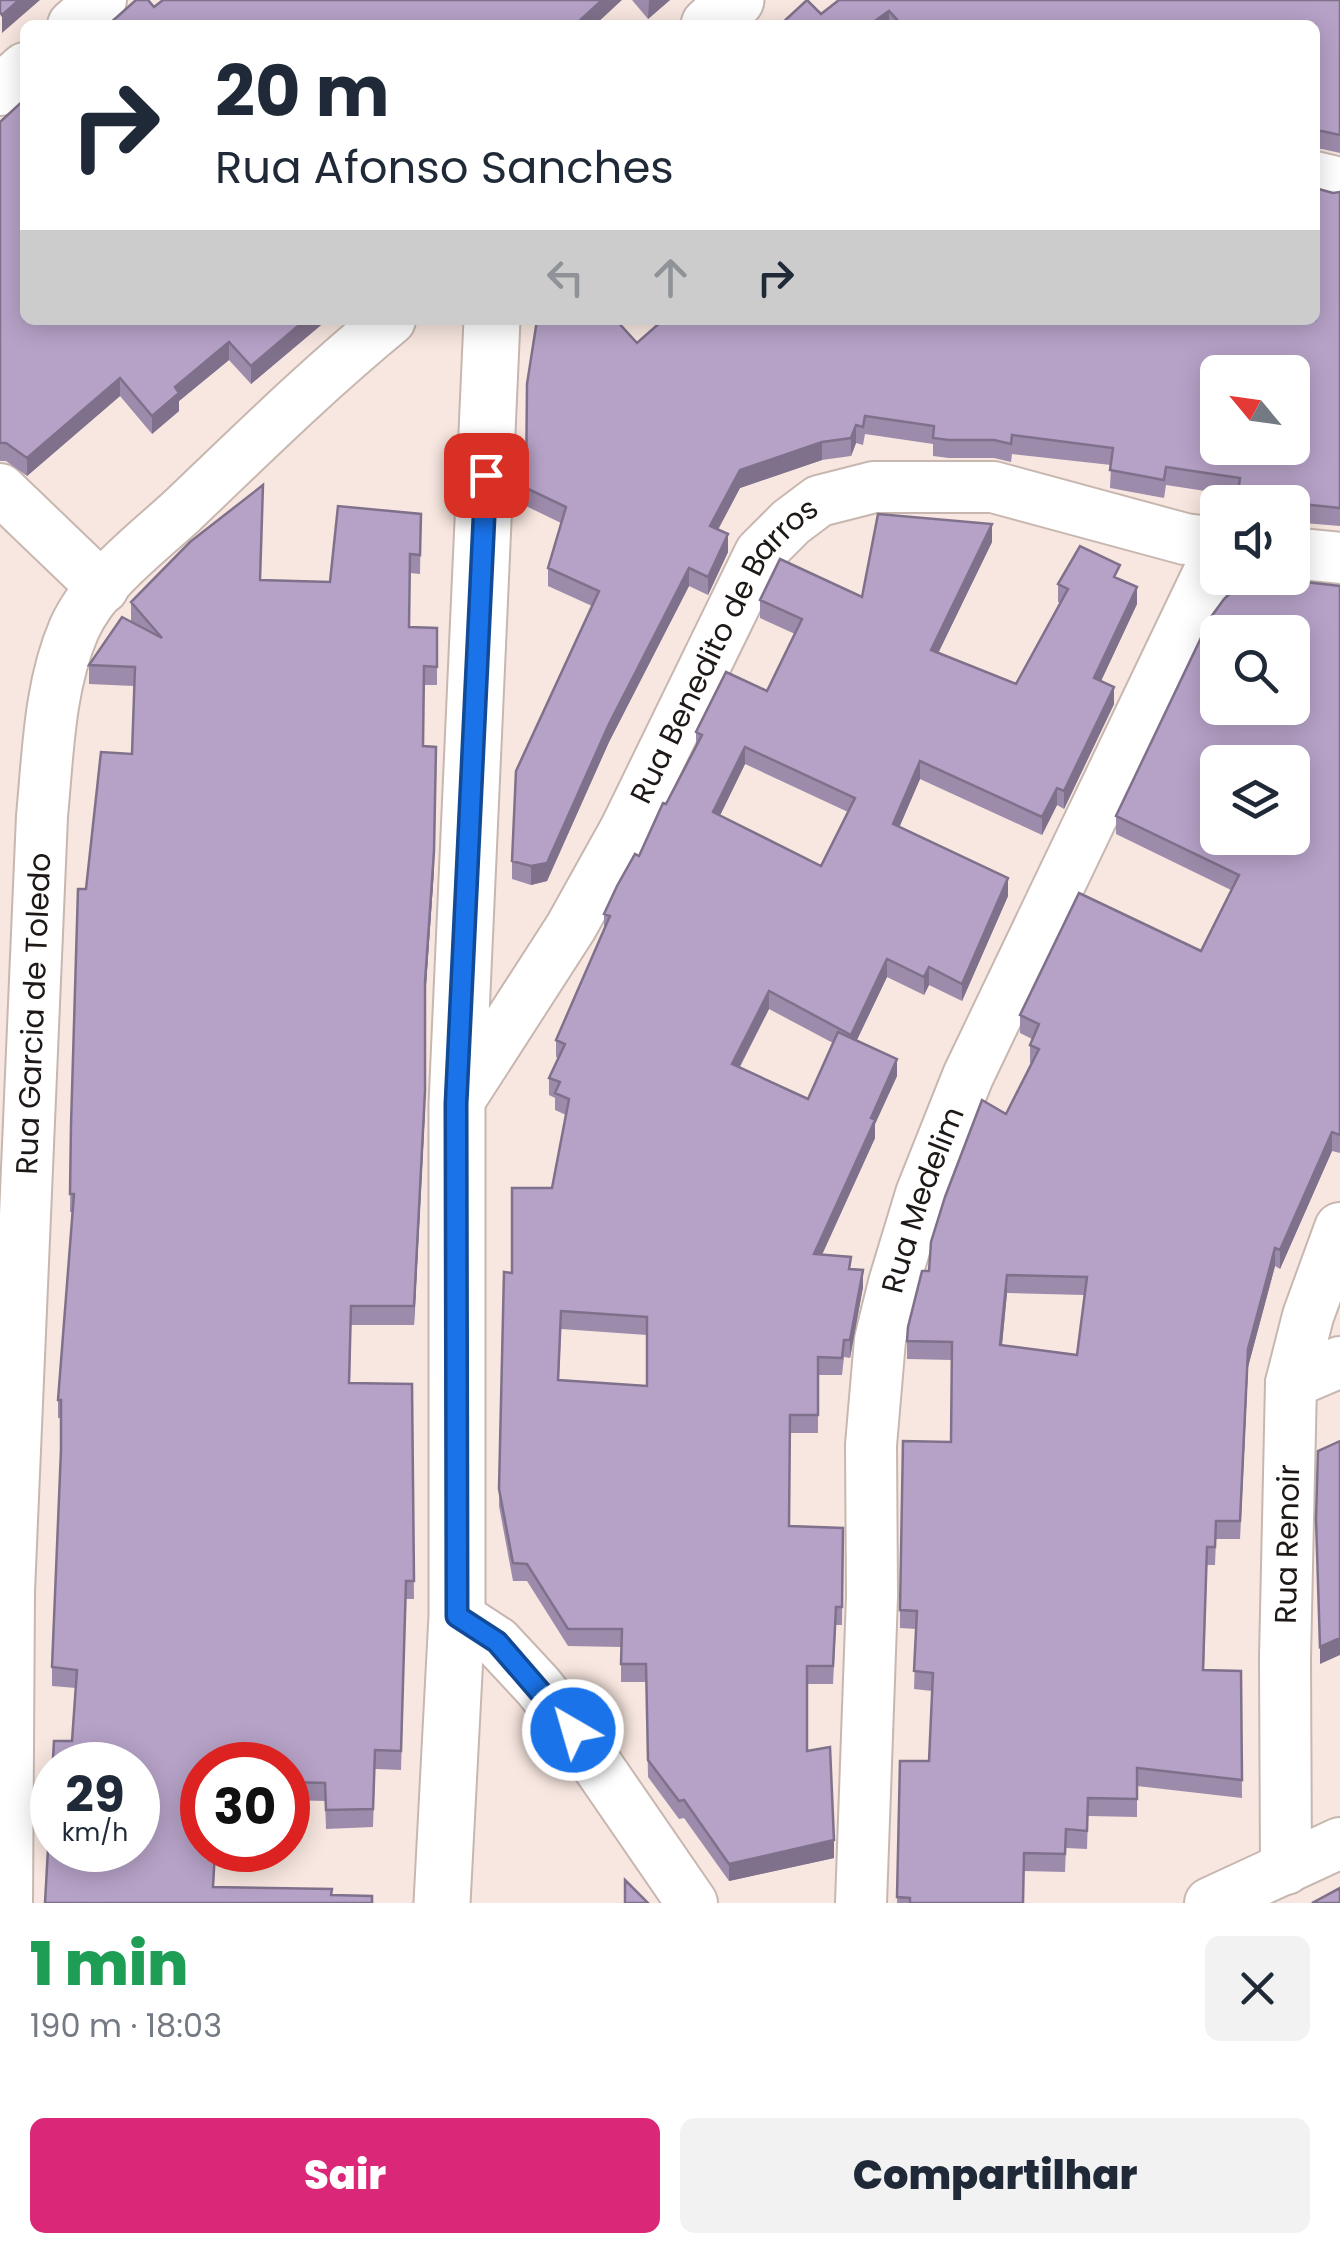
<!DOCTYPE html>
<html lang="pt">
<meta charset="utf-8">
<style>
body{margin:0;font-family:Poppins,sans-serif;background:#f2f2f3;color:#1f2937;height:100vh;display:flex;flex-direction:column;font-size:38px;white-space:nowrap}
*{box-sizing:border-box;margin:0}
p{font-size:32px;color:#747a83}
.icon{flex:none;width:55px;height:55px;fill:none;stroke:currentColor;stroke-width:2;stroke-linecap:round;stroke-linejoin:round}
.map{position:relative;height:1903px;overflow:hidden}
.sheet{display:flex;flex-direction:column;background:#fff;flex:1}
.sheet>*{flex:none}
.banner{position:absolute;left:20px;top:20px;width:1300px;height:305px;border-radius:15px;box-shadow:0 5px 25px #0003;background:#fff;color:#1f2937;overflow:hidden}
.needle{width:65px;rotate:299deg}
.tools{position:absolute;left:1200px;top:355px;display:grid;gap:20px}
.tools a{display:grid;place-items:center;width:110px;height:110px;border-radius:15px;background:#fff;box-shadow:0 5px 25px #0003;font-size:50px}
.speed{position:absolute;left:30px;top:1742px;display:flex;gap:20px;font-size:50px;font-weight:700;text-align:center}
.speed>*{display:grid;place-content:center;width:130px;height:130px;border-radius:50%;background:#fff;box-shadow:0 5px 25px #0003;line-height:1}
.speed small{font-size:25px;font-weight:400}
.speed .limit{border:15px solid #d22;background:#fff;color:#111}
.pin{position:absolute;display:grid;place-items:center;width:85px;height:85px;color:#fff;margin:-42px;border-radius:20px;box-shadow:0 5px 15px #0006}
.me{position:absolute;width:110px;margin:-55px;rotate:322deg;stroke-linejoin:round;filter:drop-shadow(0 0 8px #0008)}
.turn{display:flex;align-items:center;gap:35px;height:210px;padding:0 30px;font-size:45px}
.turn .icon{width:130px;height:130px;stroke-width:2.5}
.turn b{display:block;font-size:70px;line-height:85px}
.lanes{display:flex;align-items:center;height:95px;padding:0 30px;background:#0003;justify-content:center;gap:50px;direction:ltr}
.lanes .off{opacity:.35}
.round{display:grid;place-items:center;flex:none;width:105px;height:105px;border-radius:15px;background:#f2f2f3}
.summary{display:flex;align-items:center;justify-content:space-between;height:170px;padding:0 30px}
h1{font-size:60px;font-weight:800;line-height:75px;color:#1e9e55}
.button{display:flex;gap:20px;margin-top:auto;padding:20px 30px}
.button a{flex:1;height:115px;border-radius:15px;background:#db2777;color:#fff;font-size:40px;font-weight:800;line-height:115px;text-align:center}
.button a+a{background:#f2f2f3;color:#1f2937}
.map>svg:first-child{display:block}
.lines{fill:none;stroke-linecap:round;stroke-linejoin:round}
.street-casing{stroke:#c7b7b0;stroke-width:54}
.secondary-casing{stroke:#c7b7b0;stroke-width:59}
.street{stroke:#fff;stroke-width:50}
.secondary{stroke:#fff;stroke-width:55}
.wall{fill:#9d8bab;fill-rule:evenodd}
.shaded-wall{fill:#7f718b}
.building{fill:#b6a2c7;stroke:#7f718b;stroke-width:2.5;fill-rule:evenodd}
.route-casing{stroke:#114b97;stroke-width:25}
.route{stroke:#1a73e8;stroke-width:18}
.labels{text-anchor:middle;stroke-width:8;stroke-linejoin:round;paint-order:stroke}
.street-label{font-size:30px;fill:#1e1816;stroke:#fdf6f3}
</style>
<div class="map">
<svg width="1340" height="1903" viewBox="0 0 1340 1903">
<rect width="100%" height="100%" fill="#f8e7e0"/>
<g class="lines">
<defs>
<g id="street">
<path d="M73,25L101,0"/>
<path d="M0,90L25,68"/>
<path d="M1315,177L1340,183"/>
<path d="M0,489L103,588"/>
<path d="M1292,553L1340,558"/>
<path id="s1" d="M457,1104L571,927L625,830L760,553L791,522L819,501L874,487H993L1185,539L1218,543"/>
<path d="M1291,1383L1340,1362"/>
<path d="M457,1616L497,1642L538,1686L573,1730L692,1903"/>
<path id="s2" d="M1286,1869L1285,1658L1291,1383L1308,1316L1340,1228"/>
<path id="s3" d="M7,1903L9,1591L42,816C48,754 49,687 74,629C95,582 145,545 182,511C250,446 317,380 390,320"/>
<path id="s4" d="M861,1903L872,1596L871,1445L880,1340L894,1283L921,1194L968,1076L1218,553"/>
<path d="M1210,1903L1340,1843"/>
</g>
<path id="secondary" d="M709,25L736,0
M442,1903L457,1616V1104L492,320"/>
</defs>
<use href="#street" class="street-casing"/>
<use href="#secondary" class="secondary-casing"/>
<use href="#street" class="street"/>
<use href="#secondary" class="secondary"/>
</g>
<path class="wall" d="M632,0H670L648,19Z
M839,0H1340V153L1322,149H1315V25H780L821,14Z
M0,122L25,320H327L251,384L229,360L179,401V411L152,434L120,396L27,476L6,461H0Z
M1340,192V526L1292,522V502H1238V496L1166,485L1164,498L1110,488L1111,465L1012,454L1011,462L994,458H949L933,456V444L865,434L863,445L856,443L851,456L822,460L740,488L718,530L728,552L708,595L689,586L609,742L547,881L531,885L512,879V861L592,606L548,586V568L561,523L526,506L527,384L637,343L1315,320L1333,193Z
M421,514L420,574L410,573V627L437,628V685H424L423,746L434,870L425,1000V1110L414,1325H351L350,1383L412,1384L414,1599H406L401,1770L375,1769L373,1827L326,1829L325,1801L288,1800V1765H202L45,1903L72,1741L76,1688L52,1686V1667L61,1454V1418H58V1400L72,1212H70L71,1125L86,889L132,754L134,686L89,684V665L131,621V602L261,580L330,582Z
M992,542L938,653L1016,684L1061,603L1058,602V584L1120,579L1137,604L1101,681L1114,704L1064,809L1057,805L1042,835L920,779L899,827L1008,896L962,1001L929,985L924,995L887,977L857,1040L897,1076L875,1124V1138L822,1255L851,1269L863,1287L850,1358L844,1357L842,1375H818V1433H790L789,1526L843,1528L842,1625H836L833,1684H807V1751L834,1858L729,1881L684,1818L679,1819L648,1777L646,1682H621V1647L568,1646L527,1581H513L499,1506L504,1272L512,1273L552,1188L566,1115L555,1110V1098L549,1095V1078L558,1058L556,1057V1040L604,928V914L639,856L696,747V732L767,691L795,634L760,618V600L862,597ZM745,764L848,812L821,866L720,815ZM769,1009L833,1043L808,1099L740,1067ZM561,1329L647,1335V1386L559,1380Z
M1340,586V1153L1332,1151L1280,1269L1275,1266L1248,1367L1240,1539H1216L1215,1565H1207L1204,1670L1241,1671L1242,1798L1137,1786V1817L1088,1816L1087,1849L1066,1848L1065,1872L1024,1871L1023,1903H897L900,1761H929L932,1691L914,1689L916,1629L900,1628V1610L951,1442L952,1360L907,1359V1341L929,1271L1031,1064L1030,1063V1045L1032,1039L1020,1033V1015L1201,951L1231,890L1116,834V816ZM1007,1293L1084,1295L1077,1355L1002,1346Z"/>
<path class="shaded-wall" d="M19,0H40L2,33V15Z
M602,0H622L595,25H575Z
M649,0H670L648,19Z
M889,11V25H869Z
M305,320H327L251,384V366Z
M229,342V360L179,401V411L152,434V416L175,387Z
M120,378V396L27,476V458Z
M856,425V443L851,456V438Z
M822,442V460L740,488L710,544V526L740,470Z
M992,524V542L931,668V650Z
M728,534V552L708,595V577Z
M689,568V586L609,742L547,881L531,885V866L609,724Z
M1137,587V604L1094,696V678Z
M1114,687V704L1064,809V791Z
M436,747L434,870L425,1000V982Z
M745,747V764L713,830V812Z
M920,761V779L893,842V824Z
M1057,788V805L1042,835V817Z
M1008,878V896L962,1001V984Z
M887,959V977L851,1052V1035Z
M929,967V985L924,995V977Z
M769,991V1009L732,1081V1064Z
M897,1059V1076L875,1124V1138L814,1272V1254L871,1118Z
M425,1091V1110L414,1325V1306Z
M1332,1132V1151L1280,1269V1250Z
M1275,1248V1266L1248,1367L1240,1539L1248,1349Z
M863,1270V1287L850,1358V1340Z
M1007,1275V1293L1000,1364V1345Z
M1340,1638V1655L1320,1664V1647Z
M834,1840V1858L729,1881V1864Z"/>
<path class="building" d="M0,0H19L2,15L0,12Z
M136,0H148L154,7L163,0H602L575,25H108Z
M807,0L821,14L839,0H1340V135L1322,131H1315V25H902L889,11L869,25H780Z
M25,99V320H305L251,366L229,342L175,387L179,393L152,416L120,378L27,458L6,443H0V122Z
M1315,188L1333,193L1340,192V508L1292,503L1238,492L1240,478L1166,467L1164,480L1110,470L1113,448L1012,435L1011,444L994,440H949L933,438L934,426L865,416L863,427L856,425L851,438L822,442L740,470L710,526L728,534L708,577L689,568L609,724L547,863L531,866L512,861L516,771L599,591L548,568L566,507L526,488L527,384L537,320H616L637,343L663,320H1315ZM1218,372H1292V448H1218Z
M263,485L260,580L330,582L338,506L421,514L420,555L410,554L409,627L437,628V667L424,666L423,746L436,747L434,851L425,982V1091L414,1306H351L349,1383L412,1384L414,1581H406L401,1751L375,1750L373,1809L326,1810L325,1783L288,1782V1765H202V1850H215L213,1887L332,1889L331,1895L372,1896V1903H45L54,1741H72L77,1670L52,1667L61,1450V1400H58L74,1194H70L71,1125L78,889H86L101,752L132,754L135,667L89,665L122,617L162,638L131,602L190,542ZM52,1765H138V1850H52Z
M878,514L992,524L931,650L1016,684L1068,589L1058,584L1080,546L1120,565L1114,577L1137,587L1094,678L1114,687L1064,791L1057,788L1042,817L920,761L893,824L1008,878L962,984L929,967L924,977L887,959L851,1035L769,991L732,1064L808,1099L838,1032L897,1059L871,1118L875,1120L814,1254L851,1257L849,1269L863,1270L850,1340H844L842,1358L818,1357V1415H790L789,1526L843,1528L842,1607H836L833,1666H807V1751L830,1747L834,1840L729,1864L684,1800L679,1801L648,1760L646,1664H621L622,1629H568L527,1564L513,1563L499,1489L504,1272L512,1273V1188H552L569,1099L555,1093L560,1082L549,1078L565,1044L556,1040L610,916L604,914L617,886L635,854L639,856L663,803L666,804L702,735L696,732L726,672L767,691L802,619L760,600L780,559L862,597ZM745,747L855,798L821,866L713,812ZM561,1311L647,1317V1386L558,1380Z
M1269,578L1340,586V1135L1332,1132L1280,1250L1275,1248L1248,1349L1240,1521H1216L1215,1547H1207L1203,1670L1241,1671L1242,1780L1137,1768V1799L1088,1798L1087,1831L1066,1829L1065,1854L1024,1853L1023,1903H910V1898L897,1897L900,1761H929L933,1673L914,1671L917,1611L900,1610L903,1441L951,1442L952,1342L907,1341L908,1327L922,1271H929L931,1242L945,1197L982,1100L1006,1114L1039,1049L1030,1045L1039,1024L1020,1015L1079,893L1201,951L1239,875L1116,816L1211,617L1224,599L1243,582ZM1218,632H1292V708H1218ZM1218,762H1292V838H1218ZM1007,1275L1087,1277L1077,1355L1000,1345Z
M1340,1441V1638L1320,1647L1316,1519L1318,1451Z
M625,1880L648,1903H625Z
M1340,1888V1903H1312Z"/>
<g class="lines">
<defs>
<path id="route" d="M486,475L456,1104L457,1616L497,1642L573,1730"/>
</defs>
<use href="#route" class="route-casing"/>
<use href="#route" class="route"/>
</g>
<g class="labels">
<g class="street-label">
<text dy="10" stroke="none"><textPath href="#s1" startOffset="528">Rua Benedito de Barros</textPath></text>
<text dy="10" stroke="none"><textPath href="#s3" startOffset="890">Rua Garcia de Toledo</textPath></text>
<text dy="10" stroke="none"><textPath href="#s4" startOffset="710">Rua Medelim</textPath></text>
<text dy="10" stroke="none"><textPath href="#s2" startOffset="325">Rua Renoir</textPath></text>
</g>
</g>
</svg>
<div class="tools">
<a><svg class="needle" viewBox="-14 -14 28 28"><path d="M0-13l5 13h-10z" fill="#e53935"/><path d="M0 13l5-13h-10z" fill="#747a83"/></svg></a>
<a><svg class="icon" aria-label="sound" viewBox="0 0 24 24"><path d="M4 9h4l5-4v14l-5-4H4zM17 9q2 3 0 6"/></svg></a>
<a><svg class="icon" aria-label="search" viewBox="0 0 24 24"><circle cx="10" cy="10" r="6"/><path d="M15 15l6 6"/></svg></a>
<a><svg class="icon" aria-label="layers" viewBox="0 0 24 24"><path d="M12 4l9 5-9 5-9-5zM3 14l9 5 9-5"/></svg></a>
</div>
<div class="speed"><div>29<small>km/h</small></div><div class="limit">30</div></div>
<div class="pin" style="left:486px;top:475px;background:#d93025"><svg class="icon" aria-label="arrive" viewBox="0 0 24 24"><path d="M6 21V4h12l-3 4 3 4H6"/></svg></div>
<svg class="me" style="left:573px;top:1730px" viewBox="-20 -20 40 40"><circle r="17" fill="#1a73e8" stroke="#fff" stroke-width="3"/><path d="M0-11L8 9 0 5-8 9z" fill="#fff"/></svg>
<div class="banner">
<div class="turn"><svg class="icon" aria-label="right" viewBox="0 0 24 24"><path d="M7 20v-9h11M14 6l5 5-5 5"/></svg><div><b>20 m</b>Rua Afonso Sanches</div></div>
<div class="lanes"><svg class="icon off" aria-label="left" viewBox="0 0 24 24"><path d="M17 20v-9H6M10 6l-5 5 5 5"/></svg><svg class="icon off" aria-label="ahead" viewBox="0 0 24 24"><path d="M12 20V5M6 11l6-6 6 6"/></svg><svg class="icon" aria-label="right" viewBox="0 0 24 24"><path d="M7 20v-9h11M14 6l5 5-5 5"/></svg></div>
</div>
</div>
<section class="sheet">
<div class="summary"><div><h1>1 min</h1><p>190 m · 18:03</p></div><a class="round"><svg class="icon" aria-label="close" viewBox="0 0 24 24"><path d="M6 6l12 12M18 6L6 18"/></svg></a></div>
<div class="button"><a>Sair</a><a>Compartilhar</a></div>
</section>
